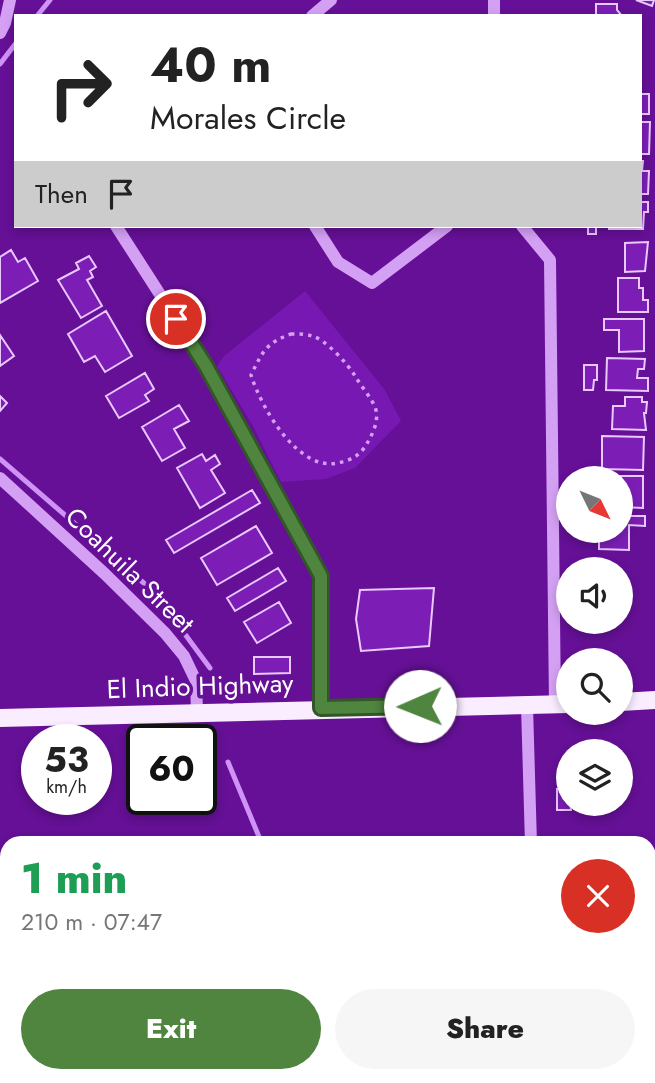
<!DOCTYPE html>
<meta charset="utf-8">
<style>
body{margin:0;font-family:Jost,sans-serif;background:#f6f6f6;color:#222;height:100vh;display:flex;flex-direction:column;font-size:26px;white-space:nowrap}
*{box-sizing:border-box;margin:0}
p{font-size:23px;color:#767676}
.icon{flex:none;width:38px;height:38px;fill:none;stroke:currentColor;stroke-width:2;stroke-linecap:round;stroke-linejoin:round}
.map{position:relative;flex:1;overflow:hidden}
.side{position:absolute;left:0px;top:836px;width:656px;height:247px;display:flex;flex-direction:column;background:#fff;border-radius:21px 21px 0 0;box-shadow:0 4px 10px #0003}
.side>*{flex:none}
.banner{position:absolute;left:14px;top:14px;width:628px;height:214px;border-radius:0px;box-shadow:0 4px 10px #0003;background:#fff;color:#222;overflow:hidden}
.needle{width:46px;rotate:133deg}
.buttons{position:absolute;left:556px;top:466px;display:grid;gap:14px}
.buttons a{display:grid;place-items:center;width:77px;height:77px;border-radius:50%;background:#fff;box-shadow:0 4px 10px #0003;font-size:35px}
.speed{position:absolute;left:21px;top:724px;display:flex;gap:14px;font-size:35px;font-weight:700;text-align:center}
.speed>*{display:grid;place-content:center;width:91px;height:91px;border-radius:50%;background:#fff;box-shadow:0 4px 10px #0003;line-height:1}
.speed small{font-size:18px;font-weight:400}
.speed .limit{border:4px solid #111;border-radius:10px;background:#fff;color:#111}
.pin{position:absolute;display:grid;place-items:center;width:60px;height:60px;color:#fff;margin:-30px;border:4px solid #fff;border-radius:50%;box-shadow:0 2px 7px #0007}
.me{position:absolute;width:77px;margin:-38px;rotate:269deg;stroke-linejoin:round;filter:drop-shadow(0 0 5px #0008)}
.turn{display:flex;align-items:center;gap:24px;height:147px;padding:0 21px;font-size:32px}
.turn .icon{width:91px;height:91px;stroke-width:2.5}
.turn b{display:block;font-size:49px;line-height:60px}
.then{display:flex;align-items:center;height:66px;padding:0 21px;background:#0003;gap:14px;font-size:26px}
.round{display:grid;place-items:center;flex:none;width:74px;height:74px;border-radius:37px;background:#f6f6f6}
.head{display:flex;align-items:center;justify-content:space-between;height:119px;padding:0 21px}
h1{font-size:42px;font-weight:800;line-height:52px;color:#1e9e55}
.button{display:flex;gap:14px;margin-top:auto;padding:14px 21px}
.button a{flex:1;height:80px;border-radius:42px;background:#4f853f;color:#fff;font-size:28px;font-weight:800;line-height:80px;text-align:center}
.button a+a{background:#f6f6f6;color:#222}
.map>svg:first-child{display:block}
.green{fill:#7618b1}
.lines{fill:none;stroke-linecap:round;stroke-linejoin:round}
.stream{stroke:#cf92f7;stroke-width:5}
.building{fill:#7c1eb6;stroke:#e9c8fe;stroke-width:2}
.path{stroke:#d4a0f4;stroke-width:3.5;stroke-dasharray:3.5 5;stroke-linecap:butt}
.minor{stroke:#d4a0f4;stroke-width:12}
.major{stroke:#f9edff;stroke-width:18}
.route-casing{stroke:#335629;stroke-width:18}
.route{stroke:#4f853f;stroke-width:12}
.labels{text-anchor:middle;stroke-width:7;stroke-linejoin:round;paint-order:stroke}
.street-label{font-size:26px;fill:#fff;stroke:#651096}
</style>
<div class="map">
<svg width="655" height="1083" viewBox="0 0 655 1083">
<rect width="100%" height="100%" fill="#651096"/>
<path class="green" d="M305,291L385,390L401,421L355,468L326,479L281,482L254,428L217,366L224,356Z"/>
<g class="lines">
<path class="stream" d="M37,16L50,0
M0,64L16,43
M0,459L153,591L210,668
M228,762L262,844
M357,1076L360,1083"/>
</g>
<path class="building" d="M636,0H654L652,6Z
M596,4H617V10L622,16H596Z
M640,94H649V114H640Z
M640,122H650L649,154H640Z
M640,161H643L642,171H649L648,194H640Z
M640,202H648V212H644L643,229H609V226H640Z
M588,226H596V234H588Z
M648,242L645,271L625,272V243Z
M11,250L18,262L25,258L38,281L0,303V257Z
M89,256L96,267L90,271L93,277L87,280L102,306L81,318L58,280L79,269L76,263Z
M618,278H639V288H643V300H648V312H618Z
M106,311L132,356L105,372L95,356L84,362L68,334Z
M604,319H644V351L619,352V330H604Z
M0,335L14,356L0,366Z
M607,358L645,359L644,369H638L637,378H648V391L606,390Z
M584,365H597V380H594L593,390H584Z
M145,373L154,389L145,395L149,401L119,418L106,396Z
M0,396L7,403L0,411Z
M625,397H642V402H647L646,413H644L646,430L612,429L613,406H625Z
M179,405L189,421L174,429L185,448L162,461L142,427Z
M602,436L644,437L643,470L602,469Z
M202,454L206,461L215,455L220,464L211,470L225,493L200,508L177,468Z
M616,476H643V508L621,507V478H616Z
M252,490L260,503L174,553L166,540Z
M621,516H645V526L629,525V550L599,549V530H621Z
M256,526L272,553L217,585L201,558Z
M278,568L286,581L235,611L227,598Z
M434,588L429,646L361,651L356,619L360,590Z
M279,602L291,623L257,643L244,622Z
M254,657H290V673L254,674Z
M569,788L571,810H557V789Z
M0,996L7,1002V1011L0,1019Z
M4,1028L7,1031V1074L0,1068V1033Z
M20,1076H48L45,1079L49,1083H28Z
M177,1076H205L208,1083H172L179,1080Z
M243,1076H281L277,1083H248L249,1081Z"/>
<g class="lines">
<path class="path" d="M291,334C298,334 306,334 312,336C325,339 348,364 355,376C361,386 370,396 375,407C379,417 375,429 370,438C362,454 355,459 338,463C298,472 261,407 251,375C263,351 266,343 291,334Z"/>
<path class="minor" d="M312,16L331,0
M494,16V0
M0,33L5,23L10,0
M116,226L206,366L321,576V708
M315,226L338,262L372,283L447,226
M522,226L550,260L555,705
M0,478L105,574L165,633L184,656L196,681L197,712
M527,706L531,844
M649,902H655
M649,1017H655
M537,1083V1076"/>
<path class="major" d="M621,702L655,700
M0,718L569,704"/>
</g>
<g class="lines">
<defs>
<path id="route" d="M176,319L206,366L321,576V708L420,706"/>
</defs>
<use href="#route" class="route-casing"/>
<use href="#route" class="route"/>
</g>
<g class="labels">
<g class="street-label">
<text transform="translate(130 570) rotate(44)" y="9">Coahuila Street</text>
<text transform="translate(200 686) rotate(-2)" y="9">El Indio Highway</text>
</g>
</g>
</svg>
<div class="buttons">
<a><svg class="needle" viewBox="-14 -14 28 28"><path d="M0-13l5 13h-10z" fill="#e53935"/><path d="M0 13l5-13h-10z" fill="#767676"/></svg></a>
<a><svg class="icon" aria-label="sound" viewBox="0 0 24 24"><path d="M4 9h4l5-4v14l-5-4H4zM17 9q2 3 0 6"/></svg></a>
<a><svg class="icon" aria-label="search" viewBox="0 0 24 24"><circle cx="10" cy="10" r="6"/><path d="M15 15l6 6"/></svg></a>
<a><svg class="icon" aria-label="layers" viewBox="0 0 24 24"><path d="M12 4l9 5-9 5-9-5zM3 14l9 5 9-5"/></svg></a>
</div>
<div class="speed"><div>53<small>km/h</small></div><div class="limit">60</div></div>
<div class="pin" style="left:176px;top:319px;background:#d93025"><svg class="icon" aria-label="arrive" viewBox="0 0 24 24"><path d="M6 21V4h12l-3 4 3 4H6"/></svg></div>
<svg class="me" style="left:420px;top:706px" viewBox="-20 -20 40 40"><circle r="19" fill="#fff"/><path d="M0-13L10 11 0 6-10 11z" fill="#4f853f"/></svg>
<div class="banner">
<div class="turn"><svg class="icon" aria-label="right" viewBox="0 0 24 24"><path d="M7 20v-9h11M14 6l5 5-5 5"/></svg><div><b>40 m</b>Morales Circle</div></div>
<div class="then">Then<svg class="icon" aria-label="arrive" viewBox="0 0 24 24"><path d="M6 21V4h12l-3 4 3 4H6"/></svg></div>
</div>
<section class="side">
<div class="head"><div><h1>1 min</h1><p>210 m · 07:47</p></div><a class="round" style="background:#d93025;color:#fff"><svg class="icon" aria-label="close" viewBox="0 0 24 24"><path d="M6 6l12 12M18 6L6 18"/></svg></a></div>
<div class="button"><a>Exit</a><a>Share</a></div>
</section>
</div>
